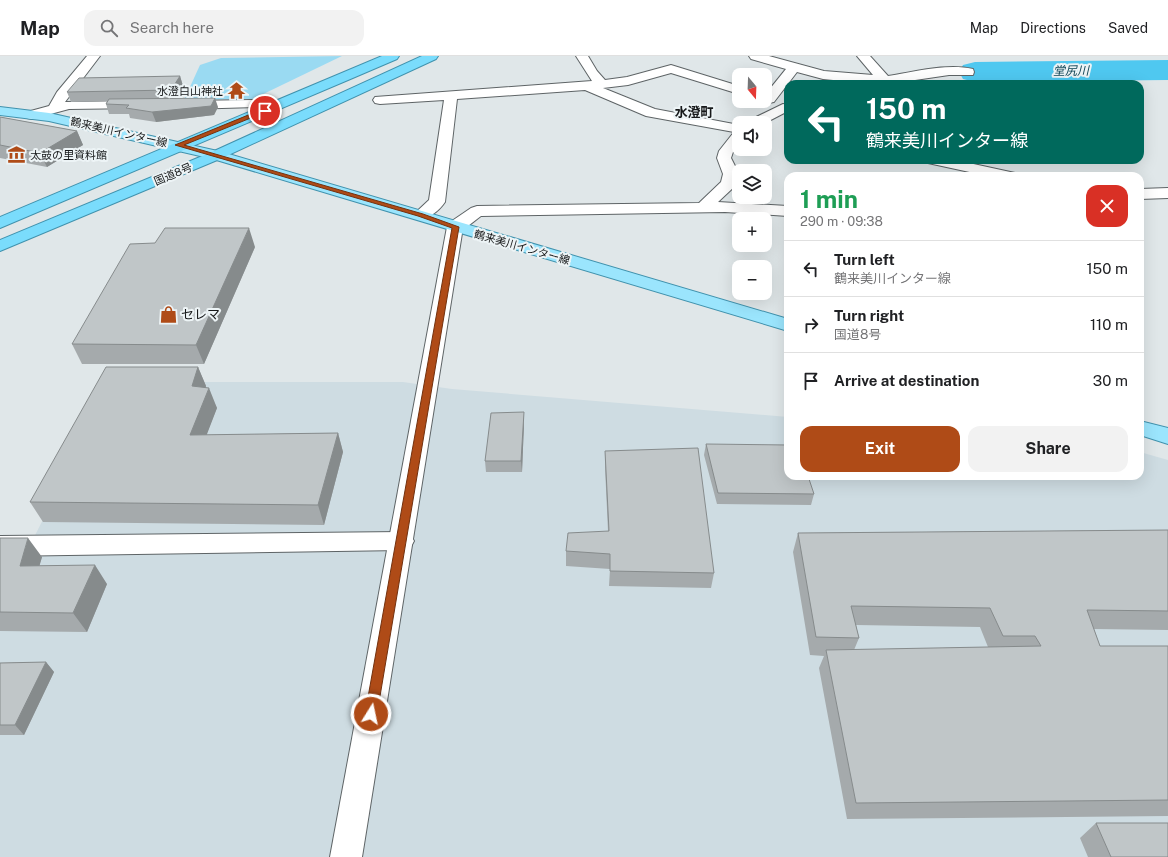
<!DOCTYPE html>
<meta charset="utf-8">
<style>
body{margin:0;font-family:"Public Sans","Noto Sans JP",sans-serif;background:#f2f2f2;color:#202124;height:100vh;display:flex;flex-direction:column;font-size:15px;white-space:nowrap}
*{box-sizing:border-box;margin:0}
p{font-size:13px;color:#757577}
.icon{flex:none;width:22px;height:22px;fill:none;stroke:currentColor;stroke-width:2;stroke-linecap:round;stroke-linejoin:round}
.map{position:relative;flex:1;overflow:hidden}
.drawer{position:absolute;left:784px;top:116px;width:360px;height:308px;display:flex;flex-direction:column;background:#fff;border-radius:12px;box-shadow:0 4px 16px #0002}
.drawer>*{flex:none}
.banner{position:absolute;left:784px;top:24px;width:360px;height:84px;border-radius:12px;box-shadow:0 4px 16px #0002;background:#00695c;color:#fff;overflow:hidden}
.needle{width:26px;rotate:161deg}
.tools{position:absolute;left:732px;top:12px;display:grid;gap:8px}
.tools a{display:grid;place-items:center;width:40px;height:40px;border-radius:8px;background:#fff;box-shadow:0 4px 16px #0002;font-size:20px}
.pin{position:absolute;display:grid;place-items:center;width:34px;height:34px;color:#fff;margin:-17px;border:2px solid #fff;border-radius:50%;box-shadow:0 1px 4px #0007}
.me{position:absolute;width:44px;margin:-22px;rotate:10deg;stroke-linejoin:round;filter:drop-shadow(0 0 3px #0008)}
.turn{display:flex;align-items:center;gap:14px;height:84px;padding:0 16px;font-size:18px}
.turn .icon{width:52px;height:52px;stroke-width:2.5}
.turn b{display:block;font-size:28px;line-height:34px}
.round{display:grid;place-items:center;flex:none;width:42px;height:42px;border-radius:12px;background:#f2f2f2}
.head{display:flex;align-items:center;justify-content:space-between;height:68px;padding:0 16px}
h1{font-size:24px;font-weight:700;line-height:30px;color:#1e9e55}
.button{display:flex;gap:8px;margin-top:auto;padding:8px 16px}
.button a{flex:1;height:46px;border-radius:12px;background:#af4b17;color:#fff;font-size:16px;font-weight:700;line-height:46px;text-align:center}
.button a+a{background:#f2f2f2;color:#202124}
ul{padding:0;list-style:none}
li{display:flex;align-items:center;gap:12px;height:56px;padding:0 16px;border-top:1px solid #e0e0e0}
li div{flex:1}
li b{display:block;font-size:15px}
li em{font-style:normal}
header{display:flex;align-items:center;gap:24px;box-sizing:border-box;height:56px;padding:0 20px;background:#fff;border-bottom:1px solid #e0e0e0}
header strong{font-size:19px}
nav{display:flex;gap:22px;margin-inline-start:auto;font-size:14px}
.search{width:280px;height:36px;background:#f2f2f2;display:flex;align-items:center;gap:10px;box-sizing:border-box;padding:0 14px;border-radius:12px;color:#757577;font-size:15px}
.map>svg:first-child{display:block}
.built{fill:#cedce2}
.green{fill:#9adaf2}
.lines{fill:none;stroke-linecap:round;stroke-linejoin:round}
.river{fill:#4fc8f0;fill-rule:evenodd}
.minor-casing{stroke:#5e6466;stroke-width:2}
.tertiary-casing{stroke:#5e6466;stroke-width:2}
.primary-casing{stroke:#4192ad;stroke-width:2}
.trunk-casing{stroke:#4192ad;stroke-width:2}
.minor{fill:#fff;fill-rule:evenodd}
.tertiary{fill:#fff;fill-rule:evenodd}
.primary{fill:#9be5fd;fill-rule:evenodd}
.trunk{fill:#7adcfc;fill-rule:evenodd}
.wall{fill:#a5aaac;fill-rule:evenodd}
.shaded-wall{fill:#868b8c}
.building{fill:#c0c6c8;stroke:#868b8c}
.route{fill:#af4b17;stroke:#72310f}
.labels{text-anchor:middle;stroke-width:4;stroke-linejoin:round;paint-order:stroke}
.far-poi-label{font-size:11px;fill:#17191a;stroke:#edf4f6;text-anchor:end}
.far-street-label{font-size:11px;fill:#17191a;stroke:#edf4f6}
.far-water-label{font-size:12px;font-style:italic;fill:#0f4455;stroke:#edf4f6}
.far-quarter-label{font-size:13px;font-weight:bold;fill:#17191a;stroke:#edf4f6}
.poi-label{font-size:13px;fill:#17191a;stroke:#edf4f6;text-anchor:start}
</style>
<header>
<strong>Map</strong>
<div class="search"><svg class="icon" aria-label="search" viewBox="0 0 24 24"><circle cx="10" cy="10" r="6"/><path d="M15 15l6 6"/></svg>Search here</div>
<nav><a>Map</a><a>Directions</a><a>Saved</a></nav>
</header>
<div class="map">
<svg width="1168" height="801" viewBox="0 0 1168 801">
<rect width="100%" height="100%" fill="#e0e7e9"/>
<path class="built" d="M113,326H403L452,333L788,361V420H1140V396L1168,404V801H0V496L27,495Z"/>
<path class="green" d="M342,0L253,43L184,44L200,9L221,2Z"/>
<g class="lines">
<path class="river" d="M1168,4V24L975,26L963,23L959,16L963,9L975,6Z"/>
<defs>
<path id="minor" d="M87,0H100L65,46L136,45L141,46L143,49L141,52L69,53L32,63L27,62L25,59L27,56L49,50L57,36Z
M576,0H588L597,15L605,24L627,21L671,9L739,30V38L671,17L628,29L603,32L655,53L739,69V88L733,96L731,102L739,118L734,131L718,146L788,150V160L725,156L481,160C471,167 462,178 449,175L447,171L449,167L471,152L477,150L699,147L721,126L723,118L717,102L719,95L734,76L646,60L585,34L457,43L445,146C439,155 427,165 415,162L413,159L429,144L444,44L380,48L375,47L373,44L375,41L592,25Z
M749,0H769L824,15L873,19L857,0H870L888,20C915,16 946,7 973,13L974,16L973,19H949L888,28H874L823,23L797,16L774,46L769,47L764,45H765V39L786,13L751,3Z
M253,44L258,45L260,48L258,51L188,53L183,52L181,49L183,46L188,45Z
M783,48L788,49V55L765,67H748L750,64Z
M926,104H955L1015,117L1018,120H988L928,107Z
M1168,132V142L1140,143V133Z
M402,476L410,478L414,485L410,492L402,494L0,500V480Z"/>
<path id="tertiary" d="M455,166L461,167L463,171L362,801H330L447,171L449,167Z"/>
<path id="primary" d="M0,51L49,57L222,96L788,263V275L213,103L49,65L0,59Z
M1140,365L1168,372V388L1140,379Z"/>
<path id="trunk" d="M382,0H399L397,3L348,24L0,172V161Z
M422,0H438L436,3L222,102L0,195V184L212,96Z"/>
</defs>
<use href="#minor" class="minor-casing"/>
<use href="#tertiary" class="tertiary-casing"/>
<use href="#primary" class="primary-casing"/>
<use href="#trunk" class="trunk-casing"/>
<use href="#minor" class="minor"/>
<use href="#tertiary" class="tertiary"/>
<use href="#primary" class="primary"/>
<use href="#trunk" class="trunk"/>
</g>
<path class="wall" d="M180,20L183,30L175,42L218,51L214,59L156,66L130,62L129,58H109L106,48L107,45L71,46L67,36Z
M0,61L77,75L83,89L47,111L0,102Z
M255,191L204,308H82L72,288Z
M198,311L206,330V332L217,352L206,379L338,377L343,396L324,469L43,466L30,446Z
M524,367L522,416H486L485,405Z
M706,388L814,438L811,449L717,448L704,399Z
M605,395L714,517L711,532L609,530L610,513L566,510V495L608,475L605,411Z
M1168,474V574L1094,573L1100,590H1168V760L847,763L819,612L824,600L810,599L793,496L798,477ZM856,569L980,571L988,591L854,594L859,582Z
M0,482L42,501L39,510L107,528L87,576L0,575Z
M46,606L54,616L24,679H0V607Z
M1096,767L1168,801H1088L1080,782Z"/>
<path class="shaded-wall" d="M180,20L183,30L174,44L171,34Z
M215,42L218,51L214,59L156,66L152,56Z
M77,75L83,89L47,111L40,97Z
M249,172L255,191L204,308L196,289Z
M198,311L206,330L200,349L192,330Z
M209,332L217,352L199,399L190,379Z
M524,356V367L522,416L521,405Z
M338,377L343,396L324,469L318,449Z
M28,482L42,501L34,529L20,510Z
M95,509L107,528L87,576L73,557Z
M46,606L54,616L24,679L15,669Z"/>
<path class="building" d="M180,20L171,34L67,36L79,22Z
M215,42L211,50L152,56L126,52L129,49L106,48L109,43Z
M0,61L77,75L40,97L0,89Z
M165,172H249L196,289L72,288L130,188L155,187Z
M106,311H198L192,330L209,332L190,379L338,377L318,449L30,446Z
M524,356L521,405H485L491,357Z
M706,388L788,389V420H808L814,438L718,437Z
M698,392L714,517L610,515V498L566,495L568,477L609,475L605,395Z
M1168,474V555L1087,554L1100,590H1168V744L856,747L826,594L1041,590L1035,580H1003L990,552L851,550L859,582L816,581L798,477Z
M0,482H28L20,510L95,509L73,557L0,556Z
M46,606L15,669H0V607Z
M1096,767H1168V801H1111Z"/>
<path class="route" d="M263,53L268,55L184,89L423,158L459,171L377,658L375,662L371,664L367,662L365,658L452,172L418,160L175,89Z"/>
<defs>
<symbol id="temple-bare" viewBox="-9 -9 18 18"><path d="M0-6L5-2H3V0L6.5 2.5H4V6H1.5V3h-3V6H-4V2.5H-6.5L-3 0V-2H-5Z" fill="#af4b17" stroke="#edf4f6" stroke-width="2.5" paint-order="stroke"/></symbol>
<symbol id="museum-bare" viewBox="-9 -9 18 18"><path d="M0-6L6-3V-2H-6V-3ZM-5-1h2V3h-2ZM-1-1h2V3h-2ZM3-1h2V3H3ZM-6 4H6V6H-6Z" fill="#af4b17" stroke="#edf4f6" stroke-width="2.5" paint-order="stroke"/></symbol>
<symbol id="shop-bare" viewBox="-9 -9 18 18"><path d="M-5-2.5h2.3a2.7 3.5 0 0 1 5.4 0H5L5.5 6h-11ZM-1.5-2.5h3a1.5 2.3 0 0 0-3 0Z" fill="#af4b17" stroke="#edf4f6" stroke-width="2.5" paint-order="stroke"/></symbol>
</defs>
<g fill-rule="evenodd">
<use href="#temple-bare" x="224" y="22" width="25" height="25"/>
<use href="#museum-bare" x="4" y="86" width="25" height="25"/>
<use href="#shop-bare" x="156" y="246" width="25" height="25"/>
</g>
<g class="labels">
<g class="far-poi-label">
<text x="223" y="39">水澄白山神社</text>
<text x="30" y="103" text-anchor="start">太鼓の里資料館</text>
</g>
<g class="far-street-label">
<text transform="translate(119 76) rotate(13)" y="4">鶴来美川インター線</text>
<text transform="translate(173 118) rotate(-23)" y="4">国道8号</text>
<text transform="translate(522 191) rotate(16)" y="4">鶴来美川インター線</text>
</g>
<g class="far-water-label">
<text transform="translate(1071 15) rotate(-1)" y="4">堂尻川</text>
</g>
<g class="far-quarter-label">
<text x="694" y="61">水澄町</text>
</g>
<g class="poi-label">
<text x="181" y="263">セレマ</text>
</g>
</g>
</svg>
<div class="tools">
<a><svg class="needle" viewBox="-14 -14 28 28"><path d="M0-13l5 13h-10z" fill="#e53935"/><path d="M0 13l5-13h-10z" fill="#757577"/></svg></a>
<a><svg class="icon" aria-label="sound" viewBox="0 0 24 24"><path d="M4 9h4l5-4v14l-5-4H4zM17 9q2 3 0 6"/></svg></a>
<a><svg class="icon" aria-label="layers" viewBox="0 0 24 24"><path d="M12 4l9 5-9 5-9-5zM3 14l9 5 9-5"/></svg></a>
<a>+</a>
<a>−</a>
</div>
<div class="pin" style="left:265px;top:55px;background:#d93025"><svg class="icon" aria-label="arrive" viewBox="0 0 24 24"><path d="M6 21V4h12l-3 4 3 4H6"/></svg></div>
<svg class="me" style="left:371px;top:658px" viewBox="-20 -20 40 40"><circle r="17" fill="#af4b17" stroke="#fff" stroke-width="3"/><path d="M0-11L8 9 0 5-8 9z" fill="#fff"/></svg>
<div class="banner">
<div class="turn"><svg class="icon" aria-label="left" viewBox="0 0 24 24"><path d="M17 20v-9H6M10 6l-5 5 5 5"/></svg><div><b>150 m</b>鶴来美川インター線</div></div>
</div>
<section class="drawer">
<div class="head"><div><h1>1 min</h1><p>290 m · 09:38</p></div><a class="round" style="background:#d93025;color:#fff"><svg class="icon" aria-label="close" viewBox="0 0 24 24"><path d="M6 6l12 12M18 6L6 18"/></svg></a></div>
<ul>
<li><svg class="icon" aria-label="left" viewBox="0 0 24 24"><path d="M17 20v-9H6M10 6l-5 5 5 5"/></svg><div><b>Turn left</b><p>鶴来美川インター線</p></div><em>150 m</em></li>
<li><svg class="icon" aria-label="right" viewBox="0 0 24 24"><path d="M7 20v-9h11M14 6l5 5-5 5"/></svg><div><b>Turn right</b><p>国道8号</p></div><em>110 m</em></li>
<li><svg class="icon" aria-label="arrive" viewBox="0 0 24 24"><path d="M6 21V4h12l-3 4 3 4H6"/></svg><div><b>Arrive at destination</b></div><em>30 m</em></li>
</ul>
<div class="button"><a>Exit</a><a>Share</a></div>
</section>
</div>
